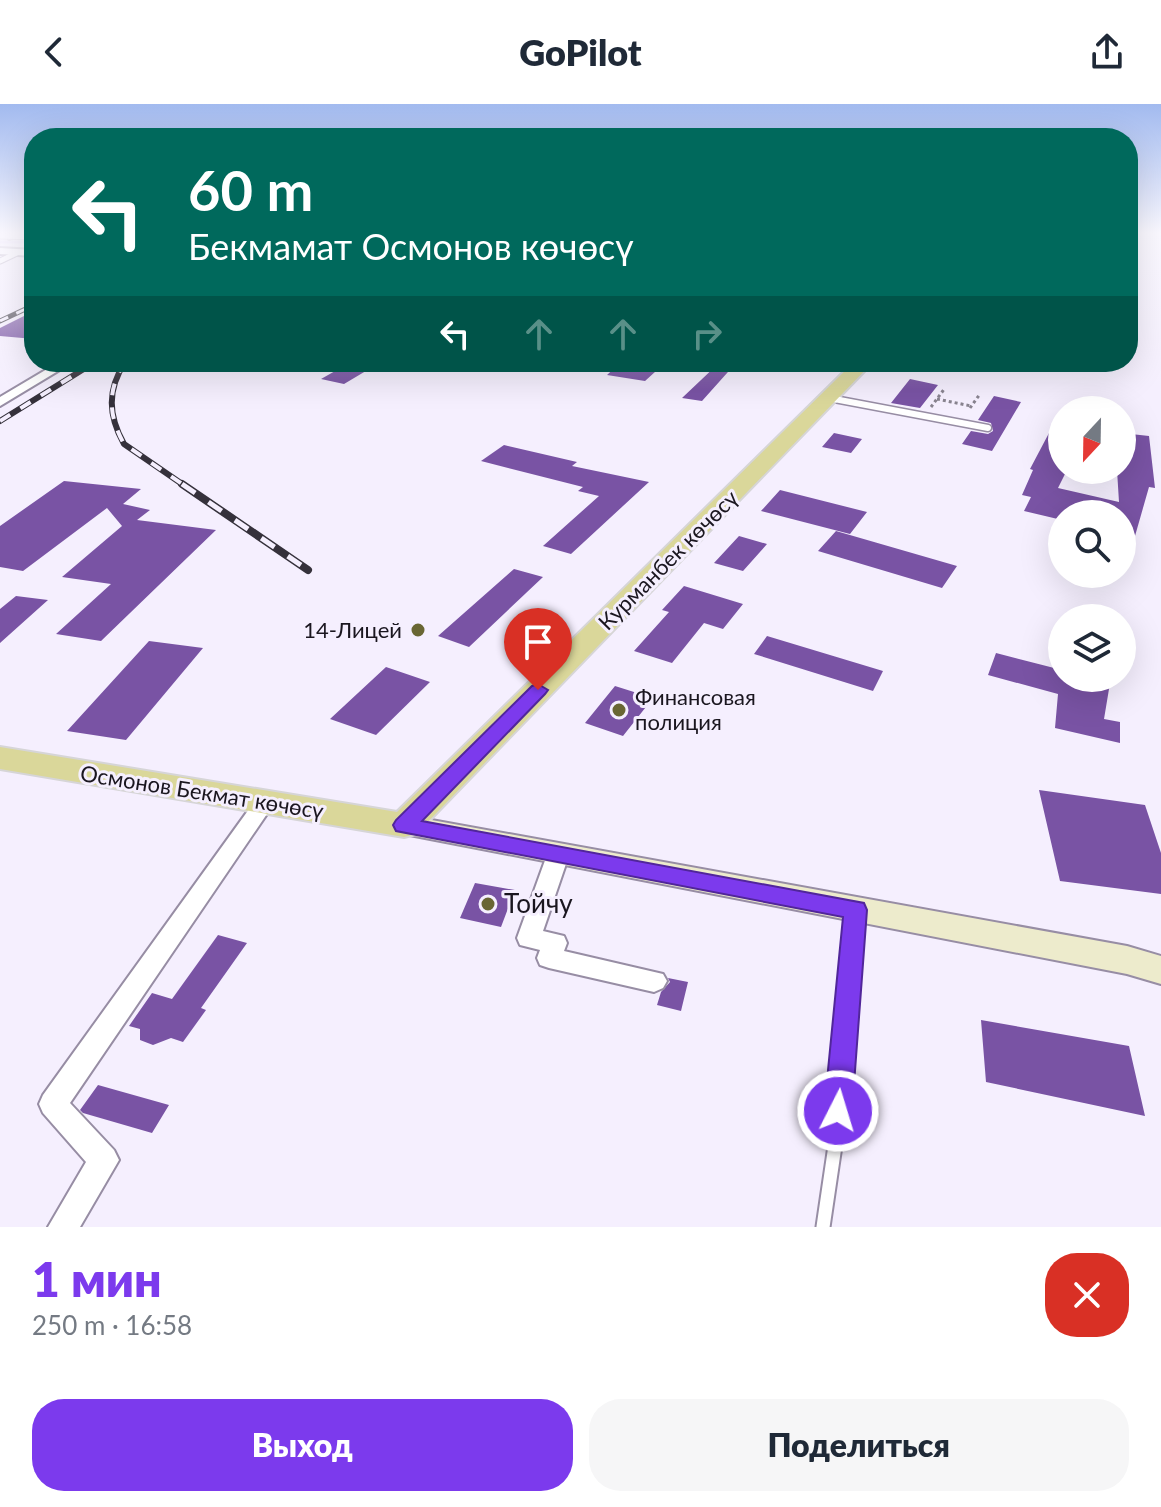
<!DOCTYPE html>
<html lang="ru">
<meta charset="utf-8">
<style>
body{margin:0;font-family:Lato,sans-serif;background:#f6f6f7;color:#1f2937;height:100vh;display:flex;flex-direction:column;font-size:30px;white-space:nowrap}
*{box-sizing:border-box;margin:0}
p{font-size:26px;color:#747a83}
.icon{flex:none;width:44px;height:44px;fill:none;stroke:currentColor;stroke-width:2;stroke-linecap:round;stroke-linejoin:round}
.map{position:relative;height:1123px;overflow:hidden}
.sheet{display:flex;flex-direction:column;background:#fff;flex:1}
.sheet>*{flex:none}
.hud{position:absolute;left:24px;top:24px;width:1114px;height:244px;border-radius:32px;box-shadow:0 8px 32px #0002;background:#00695c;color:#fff;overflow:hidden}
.needle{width:52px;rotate:202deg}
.controls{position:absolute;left:1048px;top:292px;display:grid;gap:16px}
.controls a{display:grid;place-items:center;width:88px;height:88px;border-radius:50%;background:#fff;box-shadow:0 8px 32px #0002;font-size:40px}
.pin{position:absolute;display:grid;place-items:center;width:68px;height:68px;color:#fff;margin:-82px -34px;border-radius:50% 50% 50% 0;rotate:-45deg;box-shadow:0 0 8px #0007}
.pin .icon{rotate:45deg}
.me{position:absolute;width:88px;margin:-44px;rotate:5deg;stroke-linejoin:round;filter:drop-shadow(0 0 6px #0008)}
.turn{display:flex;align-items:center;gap:28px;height:168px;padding:0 32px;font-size:36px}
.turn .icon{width:104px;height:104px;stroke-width:2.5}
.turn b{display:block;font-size:56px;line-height:68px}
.lanes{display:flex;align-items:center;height:76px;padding:0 32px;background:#0003;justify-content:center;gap:40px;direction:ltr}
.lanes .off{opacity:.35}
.round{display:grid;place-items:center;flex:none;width:84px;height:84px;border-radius:32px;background:#f6f6f7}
.summary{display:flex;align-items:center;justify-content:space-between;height:136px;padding:0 32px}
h1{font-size:48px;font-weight:800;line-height:60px;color:#7c3aed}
.primary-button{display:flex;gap:16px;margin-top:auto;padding:16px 32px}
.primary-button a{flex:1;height:92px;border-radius:32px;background:#7c3aed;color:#fff;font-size:32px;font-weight:800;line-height:92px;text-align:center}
.primary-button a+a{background:#f6f6f7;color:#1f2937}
header{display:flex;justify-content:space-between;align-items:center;height:104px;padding:0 32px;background:#fff;font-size:36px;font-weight:800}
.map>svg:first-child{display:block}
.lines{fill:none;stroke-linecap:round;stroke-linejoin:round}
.stream{stroke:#d9c3f9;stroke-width:3}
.building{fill:#7953a4}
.service-far3-casing{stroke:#978da4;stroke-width:7}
.service-far2-casing{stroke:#978da4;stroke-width:9}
.service-far1-casing{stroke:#978da4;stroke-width:14}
.service-casing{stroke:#978da4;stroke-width:17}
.minor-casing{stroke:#978da4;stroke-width:4}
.secondary-casing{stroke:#978da4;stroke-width:4}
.primary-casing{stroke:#d6d5d7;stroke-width:4}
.path{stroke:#898490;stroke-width:3;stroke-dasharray:3 3;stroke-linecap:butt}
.service-far3{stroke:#fff;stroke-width:5}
.service-far2{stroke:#fff;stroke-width:6}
.service-far1{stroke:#fff;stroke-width:10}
.service{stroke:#fff;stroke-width:13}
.minor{fill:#fff;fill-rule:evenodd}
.secondary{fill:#edebcc;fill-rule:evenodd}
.primary{fill:#dad79a;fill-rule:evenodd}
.rail-far2-casing{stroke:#35313b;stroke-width:5}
.rail-far1-casing{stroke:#35313b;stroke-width:6}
.rail-casing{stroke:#35313b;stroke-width:8}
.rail-far2{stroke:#f5effe;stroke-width:3;stroke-dasharray:9;stroke-linecap:butt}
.rail-far1{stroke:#f5effe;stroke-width:4;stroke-dasharray:12;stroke-linecap:butt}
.rail{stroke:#f5effe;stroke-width:5;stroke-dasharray:16;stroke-linecap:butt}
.route{fill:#7c3aed;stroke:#51269a;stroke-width:2}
.poi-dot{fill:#696633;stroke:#f5effe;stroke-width:3}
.labels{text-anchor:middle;stroke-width:6;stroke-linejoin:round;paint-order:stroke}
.street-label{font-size:22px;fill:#1a161f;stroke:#f5effe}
.poi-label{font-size:22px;fill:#1a161f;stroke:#f5effe;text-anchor:end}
.near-poi-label{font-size:26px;fill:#1a161f;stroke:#f5effe;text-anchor:start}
</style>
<header><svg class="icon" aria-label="back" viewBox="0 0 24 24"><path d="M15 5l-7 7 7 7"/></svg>GoPilot<svg class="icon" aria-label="share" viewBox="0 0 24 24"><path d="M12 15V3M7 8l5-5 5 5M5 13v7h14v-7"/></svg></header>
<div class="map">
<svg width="1161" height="1123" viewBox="0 0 1161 1123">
<rect width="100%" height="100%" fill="#f5effe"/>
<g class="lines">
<path class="stream" d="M0,138H34"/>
</g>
<path class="building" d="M34,207V235L0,232V224Z
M351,258H381L344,280L321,275Z
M621,258H666L645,277L607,271Z
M720,258L736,259L702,297L682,294Z
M910,275L938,281L920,304L891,299Z
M994,292L1021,298L992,347L962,340L971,327L988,330L993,327L991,319L978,316Z
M834,329L862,335L851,349L822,343Z
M1049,329L1062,331V366H1067L1058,384L1119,398L1117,366H1122V329L1149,332L1155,384L1149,383L1135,432L1122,429V410H1062V416L1024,407L1031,393L1022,391L1033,366L1030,365Z
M504,341L577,358L572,362L649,378L571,450L543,442L599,392L578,387L583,383L481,357Z
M64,377L141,385L123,400L150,406L137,416L216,426L101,537L56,530L111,480L62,473L122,422L107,404L23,467L0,463V422Z
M780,386L867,408L850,430L761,407Z
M836,427L957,462L942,484L818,447Z
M739,432L767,440L743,467L714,459Z
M514,465L543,473L469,543L438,532Z
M684,482L743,500L723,525L704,519L672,559L634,547L669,508L662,506Z
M16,492L48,496L0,539V505Z
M767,532L883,567L873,587L754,550Z
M149,537L203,544L126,636L67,627Z
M996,549L1062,566V574H1093L1110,579L1104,615L1120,618V639L1055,624L1058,590L988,571Z
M386,563L430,578L376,631L330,615Z
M615,582L653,594L623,632L585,619Z
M1039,686L1145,701L1161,749V790L1060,777Z
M475,779L515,786L501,823L460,814Z
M218,831L247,839L201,904L206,906L183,938L171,934L153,941L140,936V925L129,922L152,889L172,895Z
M668,874L688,878L681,907L657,901L661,888L670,878Z
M981,916L1129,942L1145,1012L986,978Z
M98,981L169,1001L152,1029L83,1009L80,1006Z"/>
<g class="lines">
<defs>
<path id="service-far3" d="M0,132L34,133
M0,157L19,148"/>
<path id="service-far2" d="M829,294L988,324"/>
<path id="service-far1" d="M855,809V806"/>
<path id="service" d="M823,1123L836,1035L855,807"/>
<path id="minor" d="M14,129H26L9,135V131Z
M0,144L34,146V152L0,150Z
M59,258H73L0,302V293Z
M264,692L271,694L275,699L271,704L70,999L114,1046L119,1056L80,1123H48L86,1058L43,1009L39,1000L43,991L257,694Z
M558,743L566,745L569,751L543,827L564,832L567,839L564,847L663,870L667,877L663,884L654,888L549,864L540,861L537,854L540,846L520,841L517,834L547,751L550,745Z"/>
<path id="secondary" d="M404,711L1127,842L1161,852V880L1127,870L394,728L390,721L394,714Z"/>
<path id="primary" d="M854,258H873L416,730L404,733L0,665V643L397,708Z"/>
</defs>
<use href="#service-far3" class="service-far3-casing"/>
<use href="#service-far2" class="service-far2-casing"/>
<use href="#service-far1" class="service-far1-casing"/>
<use href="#service" class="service-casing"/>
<use href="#minor" class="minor-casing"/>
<use href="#secondary" class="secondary-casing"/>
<use href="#primary" class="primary-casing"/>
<path class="path" d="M937,295L971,302
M931,303L945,284
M970,304L980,290"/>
<use href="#service-far3" class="service-far3"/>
<use href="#service-far2" class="service-far2"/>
<use href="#service-far1" class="service-far1"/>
<use href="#service" class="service"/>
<use href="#minor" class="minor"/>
<use href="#secondary" class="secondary"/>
<use href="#primary" class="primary"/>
<defs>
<path id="rail-far2" d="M0,217L34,201"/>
<path id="rail-far1" d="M125,258C107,286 108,311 124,340L185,382
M0,317L95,258"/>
<path id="rail" d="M182,380L308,466"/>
</defs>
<use href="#rail-far2" class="rail-far2-casing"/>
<use href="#rail-far1" class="rail-far1-casing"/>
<use href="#rail" class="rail-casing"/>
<use href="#rail-far2" class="rail-far2"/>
<use href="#rail-far1" class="rail-far1"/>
<use href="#rail" class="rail"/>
</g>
<linearGradient id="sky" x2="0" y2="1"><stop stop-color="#a2baef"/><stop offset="0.45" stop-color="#faf8ff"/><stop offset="1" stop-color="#faf8ff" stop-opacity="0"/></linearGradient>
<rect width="1161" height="286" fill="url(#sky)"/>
<path class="route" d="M538,580L548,586L545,590L422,717L864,799L867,806L852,1007L848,1016L838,1020L828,1016L824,1007L843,813L396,727L393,721L396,716L532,582Z"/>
<g class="poi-dot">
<circle cx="418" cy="526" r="8"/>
<circle cx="619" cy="606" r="8"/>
<circle cx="488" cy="800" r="8"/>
</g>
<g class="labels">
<g class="street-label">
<text transform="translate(668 456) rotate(-45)" y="8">Курманбек көчөсү</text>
<text transform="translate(202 688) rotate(9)" y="8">Осмонов Бекмат көчөсү</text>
</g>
<g class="poi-label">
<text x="402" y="534">14-Лицей</text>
<text x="635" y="601" text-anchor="start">Финансовая<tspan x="635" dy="25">полиция</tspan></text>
</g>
<g class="near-poi-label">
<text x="504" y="809">Тойчу</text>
</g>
</g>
</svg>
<div class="controls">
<a><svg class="needle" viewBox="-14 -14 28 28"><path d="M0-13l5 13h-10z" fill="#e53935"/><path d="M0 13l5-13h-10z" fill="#747a83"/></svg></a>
<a><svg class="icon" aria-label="search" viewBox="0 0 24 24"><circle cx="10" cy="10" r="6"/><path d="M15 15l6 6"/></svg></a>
<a><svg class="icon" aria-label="layers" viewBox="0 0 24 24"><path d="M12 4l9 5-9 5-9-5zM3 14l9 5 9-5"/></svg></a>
</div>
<div class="pin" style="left:538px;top:586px;background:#d93025"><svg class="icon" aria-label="arrive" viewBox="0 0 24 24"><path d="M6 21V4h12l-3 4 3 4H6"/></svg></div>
<svg class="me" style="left:838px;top:1007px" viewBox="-20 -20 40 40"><circle r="17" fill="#7c3aed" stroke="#fff" stroke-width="3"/><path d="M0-11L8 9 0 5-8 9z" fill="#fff"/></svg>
<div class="hud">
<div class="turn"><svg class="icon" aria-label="left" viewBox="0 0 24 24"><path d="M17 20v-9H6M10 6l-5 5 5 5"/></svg><div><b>60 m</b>Бекмамат Осмонов көчөсү</div></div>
<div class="lanes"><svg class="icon" aria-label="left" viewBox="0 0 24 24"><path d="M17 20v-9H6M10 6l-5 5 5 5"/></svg><svg class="icon off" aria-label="ahead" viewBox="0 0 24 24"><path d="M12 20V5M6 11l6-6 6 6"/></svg><svg class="icon off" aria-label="ahead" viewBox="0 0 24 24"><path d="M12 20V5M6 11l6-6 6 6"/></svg><svg class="icon off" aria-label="right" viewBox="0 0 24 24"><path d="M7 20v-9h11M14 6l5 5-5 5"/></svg></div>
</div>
</div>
<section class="sheet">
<div class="summary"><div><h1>1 мин</h1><p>250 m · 16:58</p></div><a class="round" style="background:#d93025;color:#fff"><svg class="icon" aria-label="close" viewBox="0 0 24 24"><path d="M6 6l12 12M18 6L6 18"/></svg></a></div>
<div class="primary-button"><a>Выход</a><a>Поделиться</a></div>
</section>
